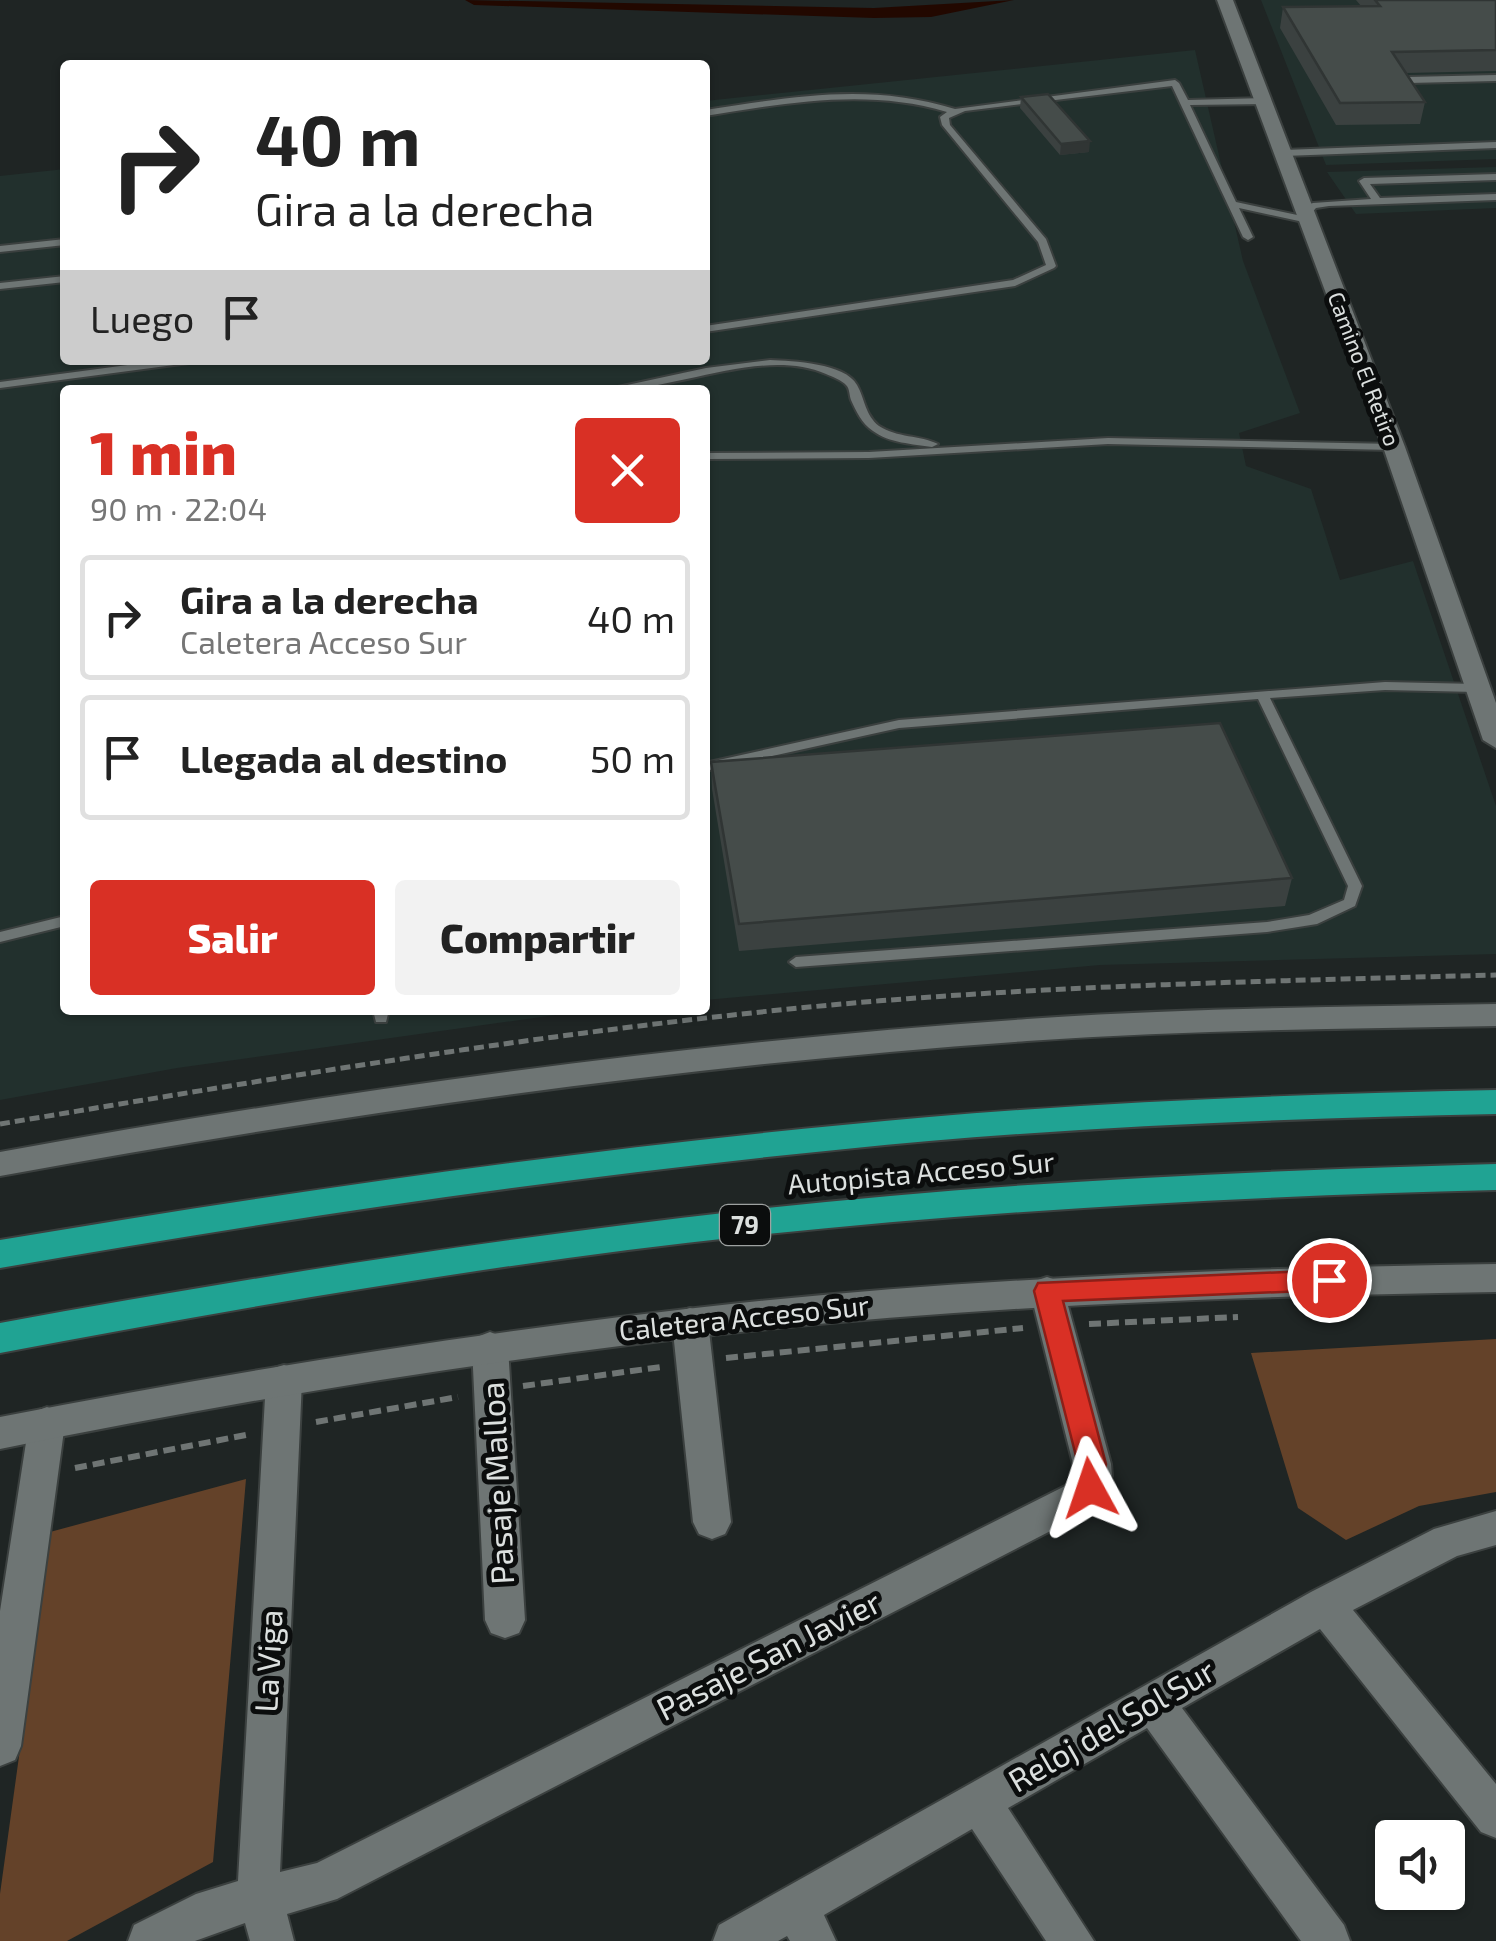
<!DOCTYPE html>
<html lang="es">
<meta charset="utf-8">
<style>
body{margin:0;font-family:"Exo 2",sans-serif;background:#f2f2f2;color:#222;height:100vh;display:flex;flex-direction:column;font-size:38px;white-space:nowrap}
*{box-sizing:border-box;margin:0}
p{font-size:32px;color:#767676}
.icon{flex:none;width:55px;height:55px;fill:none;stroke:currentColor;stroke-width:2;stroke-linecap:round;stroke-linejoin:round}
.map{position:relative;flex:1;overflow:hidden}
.sheet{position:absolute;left:60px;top:385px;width:650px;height:630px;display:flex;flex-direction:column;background:#fff;border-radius:10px;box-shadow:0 2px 8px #0004}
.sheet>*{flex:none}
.guide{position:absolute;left:60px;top:60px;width:650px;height:305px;border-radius:10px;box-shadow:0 2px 8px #0004;background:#fff;color:#222;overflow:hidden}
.buttons{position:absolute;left:1375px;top:1820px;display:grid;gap:20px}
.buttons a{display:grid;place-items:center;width:90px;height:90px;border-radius:10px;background:#fff;box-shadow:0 2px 8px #0004;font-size:50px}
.pin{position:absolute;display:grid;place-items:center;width:85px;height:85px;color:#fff;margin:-42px;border:5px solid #fff;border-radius:50%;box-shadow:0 2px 10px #0007}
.me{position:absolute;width:110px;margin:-55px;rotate:355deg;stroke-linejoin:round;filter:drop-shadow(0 0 8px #0008)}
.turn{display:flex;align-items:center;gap:35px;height:210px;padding:0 30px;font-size:45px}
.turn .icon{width:130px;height:130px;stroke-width:2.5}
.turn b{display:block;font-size:70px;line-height:85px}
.then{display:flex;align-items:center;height:95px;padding:0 30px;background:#0003;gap:20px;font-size:38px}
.round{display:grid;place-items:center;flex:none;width:105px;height:105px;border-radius:10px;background:#f2f2f2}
.summary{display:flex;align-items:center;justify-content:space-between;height:170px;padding:0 30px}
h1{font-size:60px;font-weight:800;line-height:75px;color:#d93025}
.primary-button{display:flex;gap:20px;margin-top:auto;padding:20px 30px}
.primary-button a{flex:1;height:115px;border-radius:10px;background:#d93025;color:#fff;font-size:40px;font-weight:800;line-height:115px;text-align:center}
.primary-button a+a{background:#f2f2f2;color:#222}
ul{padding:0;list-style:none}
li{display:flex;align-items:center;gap:30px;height:125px;margin:0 20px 15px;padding:0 10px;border:5px solid #e0e0e0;border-radius:10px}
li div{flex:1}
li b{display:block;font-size:38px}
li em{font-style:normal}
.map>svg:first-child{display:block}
.built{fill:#22302d}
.green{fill:#644229}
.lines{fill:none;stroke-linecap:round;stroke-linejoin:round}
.canal{fill:#220800;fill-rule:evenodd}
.service-casing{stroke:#3b403f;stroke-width:4}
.minor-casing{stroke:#3b403f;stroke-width:4}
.secondary-casing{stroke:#3b403f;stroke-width:4}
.motorway-casing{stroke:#3b403f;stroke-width:4}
.path-far1{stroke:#6f7574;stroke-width:5;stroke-dasharray:10 5;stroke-linecap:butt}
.path{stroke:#6f7574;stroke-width:6;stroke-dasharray:12 6;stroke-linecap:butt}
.service{fill:#6e7574;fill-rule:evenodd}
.minor{fill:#6e7574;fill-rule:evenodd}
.secondary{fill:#6e7574;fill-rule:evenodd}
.motorway{fill:#20a393;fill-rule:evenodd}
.wall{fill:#3b4140}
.shaded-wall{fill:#303534}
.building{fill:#454c4a;stroke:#303534;stroke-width:2.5}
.route{fill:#d93025;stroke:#8d1f18;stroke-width:2.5}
.labels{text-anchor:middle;stroke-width:10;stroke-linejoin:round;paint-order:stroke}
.far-street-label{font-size:22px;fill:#dce0df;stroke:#0b0d0d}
.shield{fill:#0b0d0d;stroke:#9da1a0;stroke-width:2.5}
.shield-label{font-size:25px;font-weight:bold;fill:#dce0df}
.street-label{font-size:28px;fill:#dce0df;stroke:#0b0d0d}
.near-street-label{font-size:32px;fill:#dce0df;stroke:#0b0d0d}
</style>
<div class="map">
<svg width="1496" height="1941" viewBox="0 0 1496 1941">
<rect width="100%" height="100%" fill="#1f2524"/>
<path class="built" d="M1261,0H1496V159L1326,165Z
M1195,50L1243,261L1300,413L1239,433L1246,466L1311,489L1340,580L1413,561L1496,806V954L1100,965L705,1000V390H65V1010H591L177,1068L0,1100V176L65,169V360H705V101Z
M1496,167V208L1356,214L1327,172Z"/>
<path class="green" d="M1496,1339V1492L1419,1506L1346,1540L1298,1508L1251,1353Z
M246,1479L213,1862L67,1941H0V1894L50,1532Z"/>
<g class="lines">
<path class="canal" d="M465,0L874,8L1014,0L931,17L874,18L474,5Z"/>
<defs>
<path id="service" d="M1496,75V81L1408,83L1404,80L1408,77Z
M1175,80L1179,83L1188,100L1266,98L1270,101L1266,104L1190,105L1236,202L1302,216L1310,204L1313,203L1371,199L1359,181L1364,178L1496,174V180L1370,184L1380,198L1496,194V200L1329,206L1316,208L1308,217L1313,220L1308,223L1239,208L1253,237L1248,240L1243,237L1172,86L965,111L949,118L950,125L1046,239L1056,266L1054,268L1015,286L705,332V326L1013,280L1046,265L1038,242L942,125L940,117L947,112C867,88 787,103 705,116V110C794,97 867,82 955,109Z
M1496,142V148L1284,156L1280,153L1284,150Z
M65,239V245L0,252V246Z
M65,276V282L0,289V283Z
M165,360H194L189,363L0,388V382Z
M770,360C793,361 845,363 857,385C865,399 865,415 879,426C897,438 920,435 938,444L932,447C913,444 889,443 873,431C862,424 856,411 851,400C849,395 850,389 846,385C843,381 831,376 826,374C763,347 678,390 613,390L618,387L706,368Z
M1108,438L1394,444L1400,447L1394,450L1108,444L869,458L705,459V453L869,452Z
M1385,682L1477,684L1483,688L1477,692L1385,690L1270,698L1362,886L1355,906L1317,924L1267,932L796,967L789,962L796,957L1267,922L1309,915L1344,900L1348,886L1258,699L899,728L705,771V763L899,720Z
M65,916V926L0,942V932Z
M373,1010H389L386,1022H376Z"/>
<path id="minor" d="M1217,0H1233L1405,447L1496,703V748L1483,740L1383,447Z
M1047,1277L1059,1281L1064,1291L1111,1464L1112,1476L1097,1507L337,1899L287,1914L294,1941H250L245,1923L195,1941H128L134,1925L196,1894L238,1881L266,1380L271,1369L284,1365L297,1369L302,1380L280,1872L317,1863L1071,1483L1073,1464L1030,1291L1035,1281Z
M690,1308L702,1312L708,1322L731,1522L725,1534L712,1539L699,1534L693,1522L672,1322L678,1312Z
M490,1332L503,1337L508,1347L525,1620L519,1633L505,1638L491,1633L485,1620L472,1347L477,1337Z
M47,1407L60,1412L65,1423L21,1746L15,1760L0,1766V1611L29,1423L34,1412Z
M1496,1511V1545L1457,1556L1353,1610L1496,1784V1838L1481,1832L1320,1629L1182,1708L1344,1925L1350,1941H1301L1147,1728L1008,1808L1094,1941H1046L972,1829L824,1915L836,1941H790L787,1936L778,1941H713L719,1925L1311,1592L1434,1529Z"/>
<path id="secondary" d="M1496,1004V1026C1340,1029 1183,1030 1027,1041C682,1065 340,1114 0,1176V1152C340,1090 682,1043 1027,1019C1183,1008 1340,1007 1496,1004Z
M1496,1264V1292C1244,1296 991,1305 740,1332C491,1359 245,1399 0,1449V1417C246,1369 491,1330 740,1303C991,1277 1244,1268 1496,1264Z"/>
<path id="motorway" d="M1496,1090V1114C1307,1118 1118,1125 929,1141C617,1169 308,1214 0,1268V1240C309,1188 618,1144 929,1117C1118,1101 1307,1094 1496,1090Z
M1496,1164V1190C1246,1196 997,1210 748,1236C497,1263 248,1306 0,1353V1323C246,1278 492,1239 741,1211C992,1182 1244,1171 1496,1164Z"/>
</defs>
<use href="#service" class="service-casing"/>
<use href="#minor" class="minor-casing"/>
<use href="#secondary" class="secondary-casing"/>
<use href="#motorway" class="motorway-casing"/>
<path class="path-far1" d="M0,1124C276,1078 552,1031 831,1005C1052,985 1274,981 1496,975"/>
<path class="path" d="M1089,1324L1238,1317
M726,1358L1023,1328
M523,1386L661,1367
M316,1422L458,1397
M75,1468L251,1434"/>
<use href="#service" class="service"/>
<use href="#minor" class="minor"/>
<use href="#secondary" class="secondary"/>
<use href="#motorway" class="motorway"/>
</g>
<path class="wall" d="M1356,0H1496V71L1406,73L1425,102L1420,124L1336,125L1280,28L1283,7L1361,6Z
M1021,97L1089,152L1060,155L1020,108Z
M711,762L1292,878L1285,906L739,951L712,789Z"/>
<path class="shaded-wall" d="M1090,141L1089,152L1060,155L1061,144Z"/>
<path class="building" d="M1375,0H1496V50L1392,52L1425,102L1340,103L1283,7L1380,6Z
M1048,94L1090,141L1061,144L1021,97Z
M1220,723L1292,878L739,924L711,762Z"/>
<path class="route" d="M1329,1270L1342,1280L1329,1290L1063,1301L1106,1464L1100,1497L1090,1500L1080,1497L1075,1488L1078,1464L1034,1291L1038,1283Z"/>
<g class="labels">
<g class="far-street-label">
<text transform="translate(1364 369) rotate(69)" y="8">Camino El Retiro</text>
</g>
<rect class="shield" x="720" y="1205" width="50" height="40" rx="8"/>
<g class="shield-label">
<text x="745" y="1234">79</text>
</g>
<g class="street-label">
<text transform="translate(921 1173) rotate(-5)" y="10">Autopista Acceso Sur</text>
<text transform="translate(744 1318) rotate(-6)" y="10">Caletera Acceso Sur</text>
</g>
<g class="near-street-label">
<text transform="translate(498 1483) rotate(-93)" y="11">Pasaje Malloa</text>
<text transform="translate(769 1656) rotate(-27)" y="11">Pasaje San Javier</text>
<text transform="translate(269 1661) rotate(-87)" y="11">La Viga</text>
<text transform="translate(1112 1726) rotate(-30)" y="11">Reloj del Sol Sur</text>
</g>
</g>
</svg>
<div class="buttons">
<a><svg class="icon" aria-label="sound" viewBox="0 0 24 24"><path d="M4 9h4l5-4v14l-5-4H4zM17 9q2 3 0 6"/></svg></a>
</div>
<div class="pin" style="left:1329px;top:1280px;background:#d93025"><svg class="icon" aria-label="arrive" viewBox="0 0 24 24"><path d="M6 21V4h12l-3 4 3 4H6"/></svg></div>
<svg class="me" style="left:1090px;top:1488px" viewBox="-20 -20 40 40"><path d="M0-17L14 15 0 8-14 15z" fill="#d93025" stroke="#fff" stroke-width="4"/></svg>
<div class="guide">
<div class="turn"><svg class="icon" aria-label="right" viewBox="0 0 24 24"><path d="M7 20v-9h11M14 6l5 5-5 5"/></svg><div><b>40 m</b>Gira a la derecha</div></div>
<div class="then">Luego<svg class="icon" aria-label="arrive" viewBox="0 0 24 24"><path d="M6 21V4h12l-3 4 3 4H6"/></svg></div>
</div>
<section class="sheet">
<div class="summary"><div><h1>1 min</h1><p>90 m · 22:04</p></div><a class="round" style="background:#d93025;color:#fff"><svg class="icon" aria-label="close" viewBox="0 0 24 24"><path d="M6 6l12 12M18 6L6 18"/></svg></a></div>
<ul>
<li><svg class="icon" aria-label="right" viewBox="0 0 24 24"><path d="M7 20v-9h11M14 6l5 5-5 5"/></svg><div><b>Gira a la derecha</b><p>Caletera Acceso Sur</p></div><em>40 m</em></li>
<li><svg class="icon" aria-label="arrive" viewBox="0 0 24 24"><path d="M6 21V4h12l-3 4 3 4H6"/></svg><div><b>Llegada al destino</b></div><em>50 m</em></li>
</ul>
<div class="primary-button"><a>Salir</a><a>Compartir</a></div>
</section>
</div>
